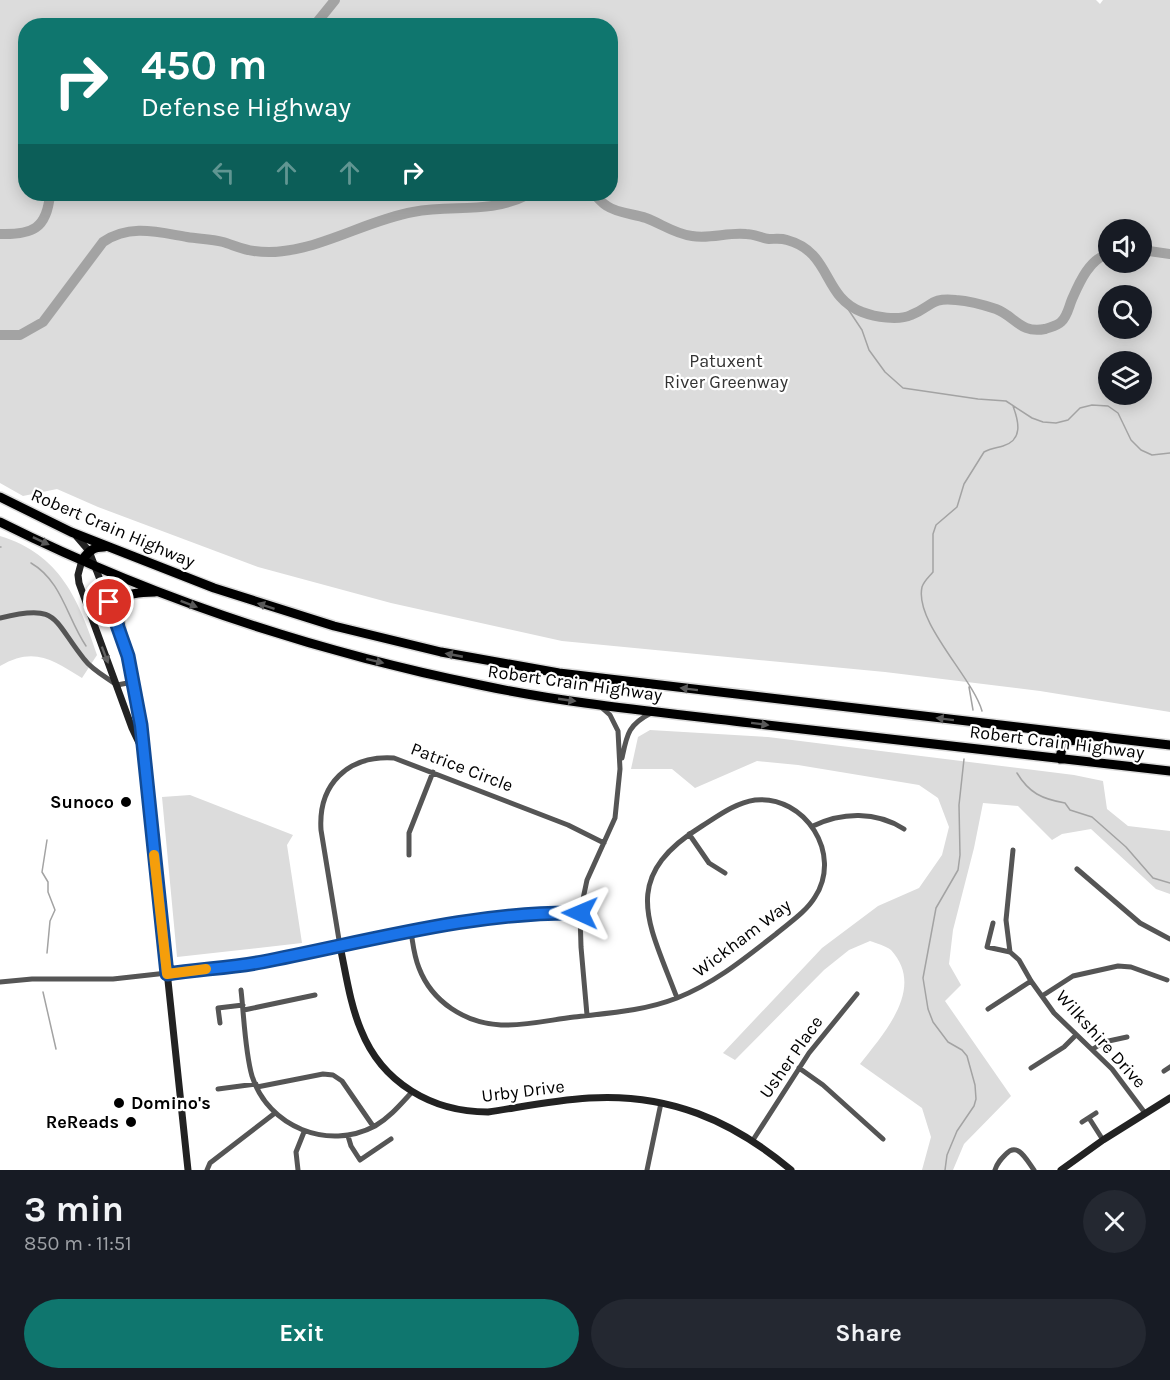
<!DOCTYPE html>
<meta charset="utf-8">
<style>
body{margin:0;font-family:Karla,sans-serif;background:#242831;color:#f1f3f6;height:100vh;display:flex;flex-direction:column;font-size:22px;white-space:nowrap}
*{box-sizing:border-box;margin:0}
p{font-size:20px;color:#9ea1a6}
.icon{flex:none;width:33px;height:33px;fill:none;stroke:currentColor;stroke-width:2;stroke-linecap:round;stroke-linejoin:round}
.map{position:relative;height:1170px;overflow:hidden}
.drawer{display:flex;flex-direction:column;background:#171b24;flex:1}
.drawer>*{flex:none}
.hud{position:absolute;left:18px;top:18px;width:600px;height:183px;border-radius:24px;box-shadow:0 3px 15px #0003;background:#0f766e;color:#fff;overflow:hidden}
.tools{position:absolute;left:1098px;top:219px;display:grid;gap:12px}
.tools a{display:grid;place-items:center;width:54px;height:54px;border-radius:50%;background:#171b24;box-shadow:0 3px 15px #0003;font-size:30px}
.pin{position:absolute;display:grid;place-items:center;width:51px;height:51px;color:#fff;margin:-26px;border:3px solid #fff;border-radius:50%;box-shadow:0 2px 6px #0007}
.me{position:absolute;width:66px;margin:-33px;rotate:271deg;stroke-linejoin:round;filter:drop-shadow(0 0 4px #0008)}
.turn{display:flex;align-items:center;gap:21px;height:126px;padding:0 24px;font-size:27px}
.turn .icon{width:78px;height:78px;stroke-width:2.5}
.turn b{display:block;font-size:42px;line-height:51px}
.lanes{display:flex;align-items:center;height:57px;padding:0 24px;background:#0003;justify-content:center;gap:30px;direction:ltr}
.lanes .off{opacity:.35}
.round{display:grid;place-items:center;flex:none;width:63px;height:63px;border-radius:32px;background:#242831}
.summary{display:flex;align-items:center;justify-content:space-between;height:102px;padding:0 24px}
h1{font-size:36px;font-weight:700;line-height:45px}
.action{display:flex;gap:12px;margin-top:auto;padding:12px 24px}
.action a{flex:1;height:69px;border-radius:36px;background:#0f766e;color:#fff;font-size:24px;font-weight:700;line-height:69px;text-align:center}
.action a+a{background:#242831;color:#f1f3f6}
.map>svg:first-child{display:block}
.green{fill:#dcdcdc;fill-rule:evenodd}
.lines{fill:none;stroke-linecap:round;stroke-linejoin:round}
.stream{stroke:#a3a3a3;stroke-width:1.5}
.river{stroke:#a3a3a3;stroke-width:10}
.highway-casing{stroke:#dbdbdb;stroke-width:12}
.street{stroke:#555;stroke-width:5}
.secondary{stroke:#222;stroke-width:7}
.highway{stroke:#000;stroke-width:9}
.oneway{fill:#595959}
.oneway2{fill:#646464}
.route-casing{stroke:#114b97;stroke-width:15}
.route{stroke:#1a73e8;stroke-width:10}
.slow{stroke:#f59e0b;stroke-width:10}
.poi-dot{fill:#000;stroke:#fff;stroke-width:2}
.labels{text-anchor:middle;stroke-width:4.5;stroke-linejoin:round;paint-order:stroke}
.park-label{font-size:18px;fill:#333;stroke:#fff}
.street-label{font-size:18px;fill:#000;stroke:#fff}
.poi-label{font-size:18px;font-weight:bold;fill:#000;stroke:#fff;text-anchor:end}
</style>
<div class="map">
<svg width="1170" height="1170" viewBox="0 0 1170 1170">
<rect width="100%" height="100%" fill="#fff"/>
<path class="green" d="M0,0H1096L1100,4L1103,0H1170V712L1040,691L885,672L562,641L391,603L258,567L98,507L57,489L23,496L0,483ZM26,26H610V194H26ZM1108,230H1142V262H1108ZM1108,296H1142V328H1108ZM1108,362H1142V394H1108Z
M0,536C60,554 79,600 97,655L82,678C53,660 34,646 0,666Z
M650,730L768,737L1074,775L1103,781L1107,809L1128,826L1170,831V894L1156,889L1091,829L1062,834L1052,840L1018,806L983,803L974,848L953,930L949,964L961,985L945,1001L1011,1096L964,1144L953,1170H922L931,1137L922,1108L860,1064C884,1033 926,988 891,950C886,946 876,943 870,941L849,950L824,970L735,1060L723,1053L822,948L878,906L919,888L942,855L949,827L938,798L919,785L798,765L757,761L695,788L672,769H631L638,737Z
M190,795L293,835L287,845L302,943L177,957L162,797Z"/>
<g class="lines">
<path class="stream" d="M844,303L862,330L869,350L885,372L903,388L978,399L1006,401L1032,418L1043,422L1056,423L1068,420L1080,408L1092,405L1108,406L1118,413L1131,440L1141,450L1152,455L1170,453
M0,547H1
M31,563C62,581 67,618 86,646
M969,687L973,710
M982,711C973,678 914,622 922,587C924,581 929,577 933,572V534L936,525L957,507L964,484L984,452C991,448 996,448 1003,446C1023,440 1019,422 1013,406
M1017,773C1029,793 1042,799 1065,803L1070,810L1092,817L1126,847L1153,878L1170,883
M47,840L42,872L48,882V892L55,910L50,921L47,953
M43,992L56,1049
M945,1170L947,1155L957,1131L974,1106L976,1099L975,1085L967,1056L962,1050L948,1042L933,1022L928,1009L923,978L936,908L958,870L960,855L959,805L964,759"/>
<path class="river" d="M314,26L335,0
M594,194C598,198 602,203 607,206C617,213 634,214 646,218C662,224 675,234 692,236C711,239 728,232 746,234C754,234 761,238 769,239C775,239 781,238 787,240C832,252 822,297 862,312C875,317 898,321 911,315C932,307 930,297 956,300C969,301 984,305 996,309C1015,316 1020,334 1045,329C1050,327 1057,326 1061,322C1068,316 1069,305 1073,297C1080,281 1090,259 1108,254
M0,234C32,235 47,229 50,194
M1142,250L1170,254
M0,335H20L43,322L103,242C130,224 157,232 187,237C199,239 211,239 223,242C233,245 244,250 254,251C307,259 361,221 413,212C455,204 488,215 529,194"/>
<defs>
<path id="highway" d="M0,497L71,532L214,588L334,626L441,652L559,673L1170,745
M0,522C152,598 313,651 480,685C574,705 671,713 767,725C902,740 1036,756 1170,771
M82,560C89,551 93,547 104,547
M122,638C117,600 112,593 155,592
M1060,759L1063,741L1085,740"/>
</defs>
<use href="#highway" class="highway-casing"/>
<path class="street" d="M0,618C59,603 52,619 84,659C92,670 106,677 117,685L133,682
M622,758C627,734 628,725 651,713
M813,826C842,812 876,811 904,829
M689,834L709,863L725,873
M1013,850L1006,920L1010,952L1019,960L1031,981L1054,1013L1112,1069L1145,1113
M409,855V833L433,772
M1077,869L1140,923L1170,939
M580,913H522L340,946L321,830C318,784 348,755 394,758L568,825L604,843
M993,923L987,947L1010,952
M411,932C413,944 414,956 419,968C432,1002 465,1023 501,1025C524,1026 550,1020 574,1017C608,1013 644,1011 677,998C649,923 618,878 702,826C718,816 735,803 755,800C805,795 843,854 815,897C806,912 789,923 776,934C744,959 715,983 677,998
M0,982L32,979H113L167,973
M241,990C244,1016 245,1052 252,1076C268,1127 328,1151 375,1126C390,1117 400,1105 412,1092
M1042,996L1073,976L1118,966L1131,967L1167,980
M988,1009L1031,981
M244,1010L315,995
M587,1015L581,947L580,913L587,880L615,818L620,769L618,731L610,715L601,707
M220,1023L218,1008L243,1005
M1093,1049L1104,1042L1127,1037
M799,1068L823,1085L883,1139
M1031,1068L1064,1047L1076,1035
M1164,1071L1170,1067
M257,1087L323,1074L333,1075L342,1081L373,1126
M218,1089L256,1084
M1089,1118L1103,1140
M1082,1122L1096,1113
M348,1136L351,1146L360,1160L391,1139
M753,1140L809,1053L857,994
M207,1170L210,1163L275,1113
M298,1170L296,1152L304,1132
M647,1170L661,1103
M995,1170C997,1163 1001,1159 1006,1154C1018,1141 1027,1161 1034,1170"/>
<path class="secondary" d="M77,537L89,551L117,624
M82,560L78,575L79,583L132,728L141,747
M121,634L128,656L141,725L188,1170
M167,973L259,963L340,946C346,974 350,1004 361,1030C382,1083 432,1112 488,1112C521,1107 555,1100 589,1098C668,1093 732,1120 791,1170
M1061,1170L1103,1140L1170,1098"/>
<use href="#highway" class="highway"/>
</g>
<defs><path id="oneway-solid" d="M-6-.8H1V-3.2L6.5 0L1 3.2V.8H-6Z" transform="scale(1.5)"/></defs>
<g class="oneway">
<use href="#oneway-solid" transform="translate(41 541) rotate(25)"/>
<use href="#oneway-solid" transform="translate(189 604) rotate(21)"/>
<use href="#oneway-solid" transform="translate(266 606) rotate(-162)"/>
<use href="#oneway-solid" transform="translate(454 655) rotate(-169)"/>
<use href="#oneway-solid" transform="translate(375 661) rotate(14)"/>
<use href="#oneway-solid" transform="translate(689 689) rotate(-173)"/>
<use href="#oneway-solid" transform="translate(567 700) rotate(8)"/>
<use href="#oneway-solid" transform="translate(945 719) rotate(-173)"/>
<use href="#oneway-solid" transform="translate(760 724) rotate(7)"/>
</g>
<use class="oneway2" href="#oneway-solid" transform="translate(105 655) rotate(69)"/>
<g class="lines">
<defs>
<path id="route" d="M109,602L128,656L141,725L167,974C198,969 230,968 262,962C366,942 474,911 580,913"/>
</defs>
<use href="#route" class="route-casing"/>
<use href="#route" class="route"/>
<path class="slow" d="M154,855L167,974L206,969"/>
</g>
<g class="poi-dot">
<circle cx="126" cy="802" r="6"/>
<circle cx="119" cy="1103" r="6"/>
<circle cx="131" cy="1122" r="6"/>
</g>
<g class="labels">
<g class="park-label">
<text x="726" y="367">Patuxent<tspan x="726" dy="21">River Greenway</tspan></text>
</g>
<g class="street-label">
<text transform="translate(113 528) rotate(23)" y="6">Robert Crain Highway</text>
<text transform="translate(575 683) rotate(8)" y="6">Robert Crain Highway</text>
<text transform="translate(1057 742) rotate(7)" y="6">Robert Crain Highway</text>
<text transform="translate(462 767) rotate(21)" y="6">Patrice Circle</text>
<text transform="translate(742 938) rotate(-37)" y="6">Wickham Way</text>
<text transform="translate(1101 1039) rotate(48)" y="6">Wilkshire Drive</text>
<text transform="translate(791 1057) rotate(-55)" y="6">Usher Place</text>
<text transform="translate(523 1091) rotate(-7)" y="6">Urby Drive</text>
</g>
<g class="poi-label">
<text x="114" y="808">Sunoco</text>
<text x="131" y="1109" text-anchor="start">Domino's</text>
<text x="119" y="1128">ReReads</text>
</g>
</g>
</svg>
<div class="tools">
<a><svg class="icon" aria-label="sound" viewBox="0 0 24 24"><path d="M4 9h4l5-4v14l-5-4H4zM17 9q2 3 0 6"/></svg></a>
<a><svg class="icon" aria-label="search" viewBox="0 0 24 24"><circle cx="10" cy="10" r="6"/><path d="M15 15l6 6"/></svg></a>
<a><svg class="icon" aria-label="layers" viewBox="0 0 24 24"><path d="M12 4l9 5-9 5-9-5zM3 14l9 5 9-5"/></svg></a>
</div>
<div class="pin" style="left:109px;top:602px;background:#d93025"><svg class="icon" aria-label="arrive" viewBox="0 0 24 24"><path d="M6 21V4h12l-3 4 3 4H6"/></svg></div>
<svg class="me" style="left:580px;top:913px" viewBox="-20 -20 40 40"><path d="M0-17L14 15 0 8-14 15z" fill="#1a73e8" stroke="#fff" stroke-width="4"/></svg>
<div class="hud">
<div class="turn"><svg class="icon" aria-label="right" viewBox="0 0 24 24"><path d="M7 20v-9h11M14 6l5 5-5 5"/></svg><div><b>450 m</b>Defense Highway</div></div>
<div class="lanes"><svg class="icon off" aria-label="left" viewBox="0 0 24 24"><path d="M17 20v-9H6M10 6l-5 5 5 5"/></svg><svg class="icon off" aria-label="ahead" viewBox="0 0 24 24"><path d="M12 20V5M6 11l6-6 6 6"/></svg><svg class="icon off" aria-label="ahead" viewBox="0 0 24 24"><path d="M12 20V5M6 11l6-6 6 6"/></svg><svg class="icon" aria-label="right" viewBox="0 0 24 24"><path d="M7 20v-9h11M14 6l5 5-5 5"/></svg></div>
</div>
</div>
<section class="drawer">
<div class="summary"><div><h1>3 min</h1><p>850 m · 11:51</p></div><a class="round"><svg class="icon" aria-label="close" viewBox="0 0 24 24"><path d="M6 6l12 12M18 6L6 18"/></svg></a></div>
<div class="action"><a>Exit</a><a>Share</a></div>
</section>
